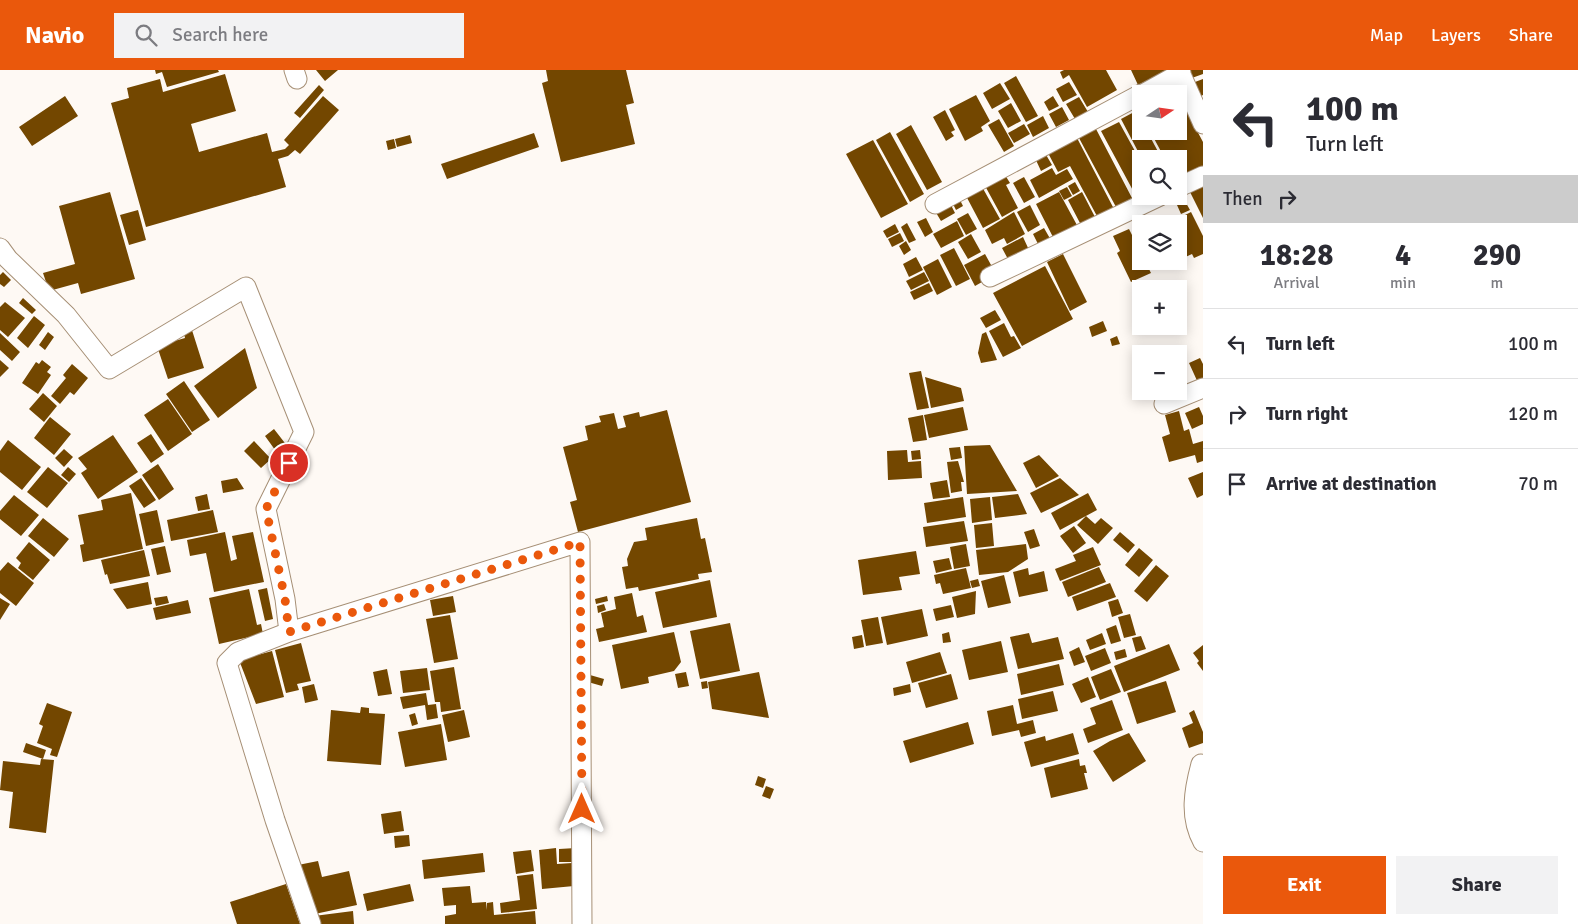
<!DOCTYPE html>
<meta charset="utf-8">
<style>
body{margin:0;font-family:Signika,sans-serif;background:#f2f2f3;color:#2b2b33;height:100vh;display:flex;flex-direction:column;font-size:19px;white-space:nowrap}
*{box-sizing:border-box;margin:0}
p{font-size:16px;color:#7c7c81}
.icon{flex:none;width:28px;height:28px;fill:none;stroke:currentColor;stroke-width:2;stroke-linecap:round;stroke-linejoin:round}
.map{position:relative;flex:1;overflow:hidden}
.details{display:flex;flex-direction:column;background:#fff;width:375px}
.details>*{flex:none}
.top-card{background:#fff;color:#2b2b33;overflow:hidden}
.needle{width:32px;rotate:77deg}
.fabs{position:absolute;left:1132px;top:15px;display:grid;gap:10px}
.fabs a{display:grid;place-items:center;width:55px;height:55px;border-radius:0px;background:#fff;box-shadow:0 2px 12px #0003;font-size:25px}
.pin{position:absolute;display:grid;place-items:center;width:42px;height:42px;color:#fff;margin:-21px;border:2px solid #fff;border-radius:50%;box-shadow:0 1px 5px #0007}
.me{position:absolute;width:55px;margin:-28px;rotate:0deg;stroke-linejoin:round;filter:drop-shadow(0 0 4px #0008)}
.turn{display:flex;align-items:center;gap:18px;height:105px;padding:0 20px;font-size:22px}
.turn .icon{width:65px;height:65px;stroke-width:2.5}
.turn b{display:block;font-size:35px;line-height:42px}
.then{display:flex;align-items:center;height:48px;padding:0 20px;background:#0003;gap:10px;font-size:19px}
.eta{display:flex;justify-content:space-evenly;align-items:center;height:85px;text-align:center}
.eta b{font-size:30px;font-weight:700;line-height:35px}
.button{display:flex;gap:10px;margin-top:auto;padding:10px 20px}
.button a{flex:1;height:58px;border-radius:0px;background:#ea580c;color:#fff;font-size:20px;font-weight:700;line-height:58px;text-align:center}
.button a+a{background:#f2f2f3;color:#2b2b33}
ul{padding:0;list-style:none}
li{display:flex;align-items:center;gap:15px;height:70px;padding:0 20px;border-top:1px solid #e1e1e2}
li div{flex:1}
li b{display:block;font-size:19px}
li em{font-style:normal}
header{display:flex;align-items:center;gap:30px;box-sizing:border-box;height:70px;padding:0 25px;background:#ea580c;color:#fff}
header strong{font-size:24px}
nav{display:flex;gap:28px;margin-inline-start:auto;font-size:18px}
.search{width:350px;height:45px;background:#f2f2f3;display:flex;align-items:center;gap:12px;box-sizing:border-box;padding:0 18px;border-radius:0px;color:#7c7c81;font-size:19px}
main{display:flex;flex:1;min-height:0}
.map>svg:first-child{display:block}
.building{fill:#734700}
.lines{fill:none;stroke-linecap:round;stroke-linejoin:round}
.minor-casing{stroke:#a68f75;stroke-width:21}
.minor{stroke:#fff;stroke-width:19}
.route{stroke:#ea580c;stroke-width:9;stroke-dasharray:0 16.2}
</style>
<header>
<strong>Navio</strong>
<div class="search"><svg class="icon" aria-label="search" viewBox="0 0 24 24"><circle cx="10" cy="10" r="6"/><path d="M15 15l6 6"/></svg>Search here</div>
<nav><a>Map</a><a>Layers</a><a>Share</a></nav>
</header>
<main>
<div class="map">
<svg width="1203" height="854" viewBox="0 0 1203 854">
<rect width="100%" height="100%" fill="#fef9f4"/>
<path class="building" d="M155,0H218L219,2L167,17L162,2L156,4Z
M316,0H338L325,11Z
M546,0H626L634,33L626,35L635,74L561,92L542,13L548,11Z
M1064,0H1106L1117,20L1087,37L1069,5L1063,9L1060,2Z
M1131,0H1169L1138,15Z
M1185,0H1203V4L1189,9Z
M225,4L236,41L191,54L199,82L267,63L272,82L285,79L289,75L284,70L323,26L339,40L300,84L295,80L288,86L278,89L286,117L146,157L111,33L129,28L127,18L160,9L163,22Z
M1016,6L1038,46L1026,52L1004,13Z
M1203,9V25L1201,26L1195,12Z
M1069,12L1077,25L1063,32L1056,19Z
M1000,13L1010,29L992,39L983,23Z
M319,15L324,20L300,48L294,43Z
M1174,17L1177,24H1162Z
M976,25L990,51L981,57L983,61L965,71L949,39Z
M65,26L78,46L32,76L19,57Z
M1053,26L1059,36L1049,41L1044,32Z
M1079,27L1088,42L1075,49L1066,34Z
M1179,27L1203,72V96L1179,109V89H1165L1150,61H1179Z
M1011,33L1021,51L1008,58L998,41Z
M1062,37L1069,50L1056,57L1049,44Z
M945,40L955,60L951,62L954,66L946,71L933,47Z
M1136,41L1141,50V61H1147L1162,89H1142L1121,49Z
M1043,46L1049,58L1033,67L1027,55Z
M999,49L1014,76L1004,82L988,55Z
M1119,52L1141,92V126L1137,128L1101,61Z
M1024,54L1030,64L1014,73L1008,63Z
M911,55L942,112L927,120L896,64Z
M1096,59L1132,128L1116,137L1079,68Z
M890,62L924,124L910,132L876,70Z
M534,63L539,77L447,109L441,94Z
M410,65L412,73L397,77L395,69Z
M1077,68L1114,139L1098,148L1070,96L1058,102L1048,83Z
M394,69L396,78L388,80L386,71Z
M873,70L908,134L881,148L846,84Z
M1045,83L1052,95L1041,101L1035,88Z
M1052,98L1056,105L1067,99L1073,109L1039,128L1030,110Z
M1005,105L1010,113L1006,115L1018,138L1002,147L984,114Z
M1024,107L1035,127L1024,133L1013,113Z
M1075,112L1080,121L1073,125L1068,116Z
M1203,114V148L1189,120Z
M981,115L1000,149L983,158L965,124Z
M1067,117L1072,126L1064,130L1059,121Z
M110,122L135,209L81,224L78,213L49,221L43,203L75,194L59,136Z
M1059,122L1078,157L1054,169L1036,134Z
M1082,122L1095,147L1081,155L1068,130Z
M959,128L963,136L956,140L952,132Z
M1185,131L1190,140L1181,144L1177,135Z
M950,133L955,143L941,151L935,141Z
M1030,135L1040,155L1028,162L1017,142Z
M138,140L146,170L129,175L120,145Z
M1014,142L1025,164L1007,174L1004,168L992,174L985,160Z
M1191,142L1203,166V184L1194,188L1192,184L1179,190V154H1161L1160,150L1165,147L1169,153Z
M968,143L977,159L966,165L957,149Z
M926,148L933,162L925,167L917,152Z
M957,151L964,166L941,178L933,164Z
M907,153L916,170L909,173L901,157Z
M895,154L899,162L887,168L883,161Z
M1044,158L1052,172L1040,178L1033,164Z
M1129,159L1141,183V191H1145L1151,203L1131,212L1117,183L1120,181L1113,166Z
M900,163L904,171L892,177L888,169Z
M971,164L981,182L968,189L958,172Z
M1023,167L1029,180L1009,191L1002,178Z
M906,171L911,180L904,185L899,176Z
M954,178L970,209L956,216L940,185Z
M985,184L996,204L975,216L964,195Z
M1063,184L1087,232L1070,241L1047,192Z
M916,187L923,200L909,207L903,194Z
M938,189L952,217L937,225L923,197Z
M1045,196L1073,249L1022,276L993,223Z
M3,202L11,210L4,217L0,214V205Z
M924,202L929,211L911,220L906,211Z
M929,213L933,221L914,230L910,222Z
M23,228L36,240L32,244L19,233Z
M5,232L25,248L8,267L0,260V237Z
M995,240L1001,250L986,258L980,248Z
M34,246L45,255L28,278L17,268Z
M1103,251L1107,261L1092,267L1089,257Z
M1004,253L1011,267L1014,266L1021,278L1003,287L989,261Z
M191,257L204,298L168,309L157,276L185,268L183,260Z
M48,262L54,267L45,280L39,275Z
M986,262L997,290L981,293L978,283L982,264Z
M0,263L20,282L12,291L0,280Z
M1117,266L1120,274L1112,276L1110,269Z
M245,278L257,318L218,348L194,316Z
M1200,288L1203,294V313L1199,315L1189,293Z
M0,290L9,298L0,307Z
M42,290L51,297L47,302L51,305L38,324L22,313L36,292L39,294Z
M72,294L88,308L74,325L70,322L60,334L51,326L66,308L63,305Z
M921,301L929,338L917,340L909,303Z
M925,307L961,318L964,331L931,338Z
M184,311L210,350L192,362L166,324Z
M43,323L57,336L44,352L29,339Z
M168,329L192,364L168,381L144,345Z
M963,337L968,360L929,368L924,345Z
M1199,337L1203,346V354L1192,359L1185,343Z
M667,340L691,432L578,462L570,432L577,430L563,377L588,370L585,356L601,352L599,346L614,343L618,359L626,357L623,346L639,342L640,347Z
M1179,341L1184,361L1189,359L1193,374L1203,371V391L1197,393L1195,385L1169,392L1162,367L1170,364L1165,345Z
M923,345L927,370L913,372L908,348Z
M50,347L71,364L54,385L34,368Z
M274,359L288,377L278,384L265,366Z
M151,364L164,384L151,393L137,373Z
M113,365L138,402L98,429L81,403L87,399L78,388Z
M8,370L41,397L22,420L0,402V381Z
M254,371L271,389L261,398L244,381Z
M990,375L1017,421L967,424L964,376Z
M960,377L962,388L951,390L949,378Z
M64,379L73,387L64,397L55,388Z
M907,380L908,392L921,391L922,408L888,410L887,381Z
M920,380L921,389L912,390L911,381Z
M1039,385L1059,406L1036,418L1023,393Z
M958,391L964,412H961L962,421L951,423L947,392Z
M158,394L174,419L159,430L142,405Z
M48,397L68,413L47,438L27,422Z
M68,397L76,404L69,412L61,405Z
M1203,402V425L1197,428L1188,408Z
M141,408L156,430L144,438L129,416Z
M237,408L244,419L223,423L221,411Z
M1060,408L1079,425L1041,443L1030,423Z
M947,410L950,427L933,429L930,413Z
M131,423L143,479L83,492L80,475L84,474L78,445L103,440L101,430Z
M1088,423L1097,440L1060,460L1051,443Z
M207,424L210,439L198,441L195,427Z
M1018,424L1027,444L995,448L992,427Z
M14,425L39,445L21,466L0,449V441Z
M963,427L966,447L927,453L924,433Z
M990,427L992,450L972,453L970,429Z
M157,440L164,472L146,476L139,444Z
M213,440L218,462L171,471L167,450Z
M1086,446L1095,454L1101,448L1113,458L1098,474L1077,455Z
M43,448L69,469L54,487L28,466Z
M697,448L701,469L705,468L712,502L698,504L699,509L639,521L638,517L626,519L622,497L628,496L627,489L634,472L647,470L645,458Z
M964,451L968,471L926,477L923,457Z
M992,453L994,476L976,478L974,455Z
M1074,456L1086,473L1073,483L1060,466Z
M1034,459L1040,476L1030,479L1024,462Z
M225,462L231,491L237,489L232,466L253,462L264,512L214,522L206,483L190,486L187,470Z
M1120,462L1135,475L1128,483L1113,470Z
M29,472L50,490L33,510L18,498L21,493L16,488Z
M966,474L970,496L954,499L950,477Z
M1026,474L1028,489L1008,502L979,505L976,480Z
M165,476L171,502L157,505L151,479Z
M1093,477L1101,495L1060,511L1055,499L1076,491L1073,485Z
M1139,478L1153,490L1139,507L1125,495Z
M144,480L150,506L110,514L107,504L105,505L101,490Z
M916,481L920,504L899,507L902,520L863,525L858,490Z
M949,488L952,499L936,503L933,491Z
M8,492L34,513L16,536L0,523V501Z
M1156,495L1169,506L1147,532L1134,521Z
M1099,497L1106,512L1068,527L1062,512Z
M966,498L971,518L943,524L940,513L936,514L934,505Z
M1028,498L1029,505L1044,501L1048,521L1019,527L1013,502Z
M1004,505L1011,533L988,538L981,511Z
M978,509L980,516L972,518L970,511Z
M710,510L717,547L663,558L655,522Z
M148,512L152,534L127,539L113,519Z
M1110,513L1116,527L1077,541L1072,527Z
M267,518L273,549L265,551L258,520Z
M249,519L257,555L261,554L263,564L219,574L209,528Z
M976,521L975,544L957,548L952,527Z
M632,523L637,547L643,545L647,562L599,572L596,559L604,557L601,543L616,539L614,527Z
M167,526L169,533L156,536L154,528Z
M453,526L456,542L433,546L430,530Z
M607,526L608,531L596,534L595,529Z
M0,528L10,534L0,550Z
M1118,529L1123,543L1112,547L1108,532Z
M188,530L191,543L156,550L153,538Z
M604,534L606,540L598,543L597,536Z
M951,535L954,547L936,551L933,539Z
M922,539L928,566L887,575L881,547Z
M1130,544L1136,565L1124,568L1118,547Z
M450,545L458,589L434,593L426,549Z
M878,547L883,573L866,576L861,550Z
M730,553L740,601L700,609L690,561Z
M1116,555L1121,571L1111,574L1106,559Z
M674,562L681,592L674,601L648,607L649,613L621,619L612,575Z
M949,562L951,572L943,573L942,564Z
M1029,563L1032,573L1058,567L1064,589L1018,599L1010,567Z
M1102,563L1106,574L1090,580L1086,570Z
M862,565L864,577L854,579L852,567Z
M1141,566L1146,579L1136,582L1132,568Z
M1001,571L1008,602L969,610L962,580Z
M301,573L311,611L297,614L299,620L286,623L275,580Z
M1169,574L1180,600L1124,622L1114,596Z
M1203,575V601L1197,593L1199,591L1193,583Z
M1079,577L1085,592L1074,596L1069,582Z
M1105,578L1111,593L1091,601L1085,586Z
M1125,579L1127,587L1116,590L1114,582Z
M272,581L284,627L256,634L239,590Z
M940,582L947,603L912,613L906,592Z
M1059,594L1064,615L1021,625L1017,604Z
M454,597L461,639L441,642L440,632H435L430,601Z
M427,598L430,620L403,623L400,601Z
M387,599L392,624L378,626L373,602Z
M1111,599L1121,622L1100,630L1091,607Z
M686,602L689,616L678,618L675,604Z
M759,602L769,648L712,639L708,612Z
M951,604L958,629L926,638L918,613Z
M590,605L604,609L602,616L588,612Z
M1088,607L1096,627L1081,633L1072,614Z
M707,611L708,618L702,619L701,612Z
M1166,611L1176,642L1137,654L1127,623Z
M314,614L318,630L305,633L302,617Z
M910,614L911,622L894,626L893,618Z
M1053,621L1058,641L1022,649L1018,629Z
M426,623L428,635L436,634L438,648L427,650L425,635L403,639L400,627Z
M1112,630L1123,660L1088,673L1083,659L1096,654L1090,638Z
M47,633L72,642L57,687L50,685L52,679L37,673L43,656L39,654Z
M1013,635L1017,654L1033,650L1036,663L1021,667L1019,660L992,666L987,641Z
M361,637L369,638V643L385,644L381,695L327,691L331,640L360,643Z
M464,640L470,667L448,672L442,645Z
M1194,640L1203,662V673L1189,678L1182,658L1193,653L1189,643Z
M415,643L418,654L412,656L409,645Z
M968,652L974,674L910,693L903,671Z
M441,654L447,690L405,697L398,662Z
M1073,663L1079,684L1031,697L1024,672L1045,666L1046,671Z
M1129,663L1146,691L1113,712L1093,681L1110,671Z
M26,673L46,680L43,689L23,682Z
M41,689L54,690L46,763L9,758L13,722L0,720L3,691L40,695Z
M1079,689L1080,696L1085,695L1087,703H1084L1088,719L1051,728L1044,698Z
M758,706L766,709L763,718L755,715Z
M766,716L774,719L770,729L762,726Z
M401,741L404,761L384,764L381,744Z
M409,765L410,776L395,778L394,766Z
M556,778L557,794L572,793L574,816L542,819L539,780Z
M576,778V792H559V779Z
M531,780L534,801L516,804L513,782Z
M483,783L485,802L424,809L422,790Z
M318,791L322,807L349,801L357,835L310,845L298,795Z
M533,804L537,839L501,843L500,833L520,830L517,806Z
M286,814L300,854H237L230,832Z
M410,814L414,831L367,841L363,824Z
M470,816L472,833L486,832L487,840V833L493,832L494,845L535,841L536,854H445V846L456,844V835L444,836L442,818Z
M353,841L354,854H315L314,846Z"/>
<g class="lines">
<defs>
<path id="minor" d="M294,0L297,9
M1179,0L1203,54
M1143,24L1181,3
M1179,117L1203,106
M935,134L1141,24
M0,178L8,189L66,245L109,299L246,217L304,362L266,439L285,529L289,562L238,582L227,593L275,750L311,854
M990,207L1160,126
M1164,334L1203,318
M289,562L580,472L582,854
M1201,694C1194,720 1189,747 1203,772"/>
</defs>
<use href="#minor" class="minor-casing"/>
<use href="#minor" class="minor"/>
</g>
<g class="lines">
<path class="route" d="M289,393L266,439L285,529L289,562L580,472L582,739"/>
</g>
</svg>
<div class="fabs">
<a><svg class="needle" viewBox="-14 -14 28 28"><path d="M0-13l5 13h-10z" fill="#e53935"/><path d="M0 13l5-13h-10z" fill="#7c7c81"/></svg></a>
<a><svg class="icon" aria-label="search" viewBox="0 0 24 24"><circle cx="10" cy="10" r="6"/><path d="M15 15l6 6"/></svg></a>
<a><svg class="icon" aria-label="layers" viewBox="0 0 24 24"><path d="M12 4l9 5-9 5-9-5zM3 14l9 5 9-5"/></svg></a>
<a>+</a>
<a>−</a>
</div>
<div class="pin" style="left:289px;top:393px;background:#d93025"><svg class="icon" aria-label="arrive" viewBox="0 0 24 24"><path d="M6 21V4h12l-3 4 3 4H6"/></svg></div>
<svg class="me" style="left:582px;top:739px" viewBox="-20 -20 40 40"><path d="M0-17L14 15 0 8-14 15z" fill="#ea580c" stroke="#fff" stroke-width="4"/></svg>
</div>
<section class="details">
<div class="top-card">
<div class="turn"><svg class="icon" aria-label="left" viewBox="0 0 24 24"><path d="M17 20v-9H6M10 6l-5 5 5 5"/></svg><div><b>100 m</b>Turn left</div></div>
<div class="then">Then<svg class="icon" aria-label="right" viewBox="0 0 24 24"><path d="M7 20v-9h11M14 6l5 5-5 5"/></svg></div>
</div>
<div class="eta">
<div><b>18:28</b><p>Arrival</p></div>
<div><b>4</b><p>min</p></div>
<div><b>290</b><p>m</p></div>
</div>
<ul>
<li><svg class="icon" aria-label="left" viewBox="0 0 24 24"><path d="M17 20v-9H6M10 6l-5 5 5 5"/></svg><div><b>Turn left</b></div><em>100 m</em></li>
<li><svg class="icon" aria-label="right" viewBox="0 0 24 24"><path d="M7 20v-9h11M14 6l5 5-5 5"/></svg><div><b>Turn right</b></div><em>120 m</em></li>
<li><svg class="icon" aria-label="arrive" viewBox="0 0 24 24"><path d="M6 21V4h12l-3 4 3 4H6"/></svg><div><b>Arrive at destination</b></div><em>70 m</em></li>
</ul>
<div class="button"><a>Exit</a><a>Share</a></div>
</section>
</main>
